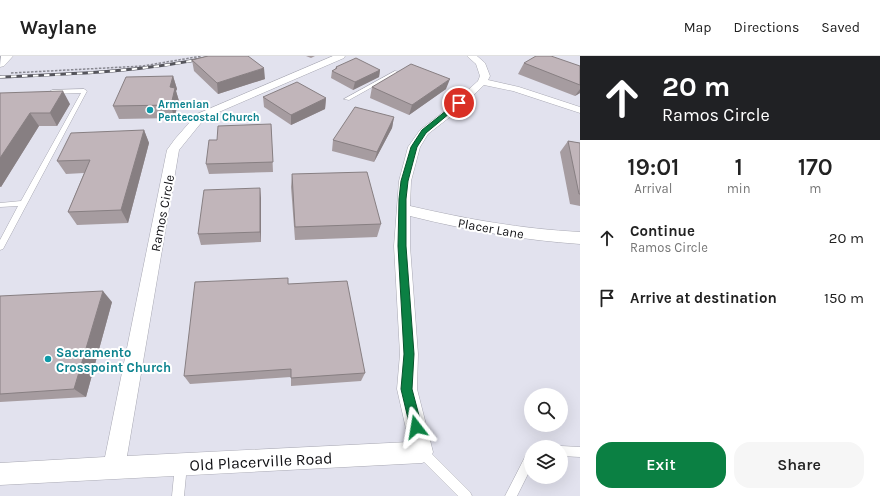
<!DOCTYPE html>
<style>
body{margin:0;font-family:Karla,sans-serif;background:#f6f6f6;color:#222;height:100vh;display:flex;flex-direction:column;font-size:15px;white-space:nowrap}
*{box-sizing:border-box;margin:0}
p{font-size:13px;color:#767676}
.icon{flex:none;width:22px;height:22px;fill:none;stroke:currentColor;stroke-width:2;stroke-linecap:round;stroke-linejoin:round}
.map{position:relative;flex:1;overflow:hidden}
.drawer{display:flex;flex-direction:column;background:#fff;width:300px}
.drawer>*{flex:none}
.hud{background:#202124;color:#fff;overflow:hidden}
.controls{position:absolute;left:524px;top:332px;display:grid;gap:8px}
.controls a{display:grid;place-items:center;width:44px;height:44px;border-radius:50%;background:#fff;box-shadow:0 4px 16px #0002;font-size:20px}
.pin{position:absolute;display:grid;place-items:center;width:34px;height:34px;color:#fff;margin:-17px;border:2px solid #fff;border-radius:50%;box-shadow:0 1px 4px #0007}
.me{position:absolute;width:44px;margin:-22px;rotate:346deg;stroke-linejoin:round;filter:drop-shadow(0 0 3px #0008)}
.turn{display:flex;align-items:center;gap:14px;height:84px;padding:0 16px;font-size:18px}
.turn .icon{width:52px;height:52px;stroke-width:2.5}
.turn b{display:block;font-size:28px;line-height:34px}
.eta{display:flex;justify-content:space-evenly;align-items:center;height:68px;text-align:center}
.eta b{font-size:24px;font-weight:600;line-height:28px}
.button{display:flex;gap:8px;margin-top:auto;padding:8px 16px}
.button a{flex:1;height:46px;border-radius:16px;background:#0b8043;color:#fff;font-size:16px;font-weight:600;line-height:46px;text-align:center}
.button a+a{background:#f6f6f6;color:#222}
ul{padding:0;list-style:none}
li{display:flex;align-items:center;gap:12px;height:60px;padding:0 16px}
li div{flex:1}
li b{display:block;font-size:15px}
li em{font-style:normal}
header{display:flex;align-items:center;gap:24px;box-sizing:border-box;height:56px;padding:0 20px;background:#fff;border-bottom:1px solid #e0e0e0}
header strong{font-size:19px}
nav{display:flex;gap:22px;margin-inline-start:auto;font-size:14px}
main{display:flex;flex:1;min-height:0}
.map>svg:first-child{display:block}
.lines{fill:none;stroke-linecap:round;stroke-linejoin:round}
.service-casing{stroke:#a8a8b3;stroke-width:1}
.minor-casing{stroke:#a8a8b3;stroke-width:1}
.tertiary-casing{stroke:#a8a8b3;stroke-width:1}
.path{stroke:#898992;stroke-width:1.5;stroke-dasharray:2.5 1.5;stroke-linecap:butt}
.service{fill:#fff;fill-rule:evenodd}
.minor{fill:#fff;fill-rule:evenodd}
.tertiary{fill:#fff;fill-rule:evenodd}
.rail-casing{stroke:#55555c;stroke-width:3}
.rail{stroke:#fff;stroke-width:2;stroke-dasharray:5.5;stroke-linecap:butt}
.wall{fill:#a69ca0}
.shaded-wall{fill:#877f82}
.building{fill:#c1b5ba;stroke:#877f82}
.route{fill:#0b8043;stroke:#07532c}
.culture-dot{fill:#0f9aa8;stroke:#fff;stroke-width:1.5}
.labels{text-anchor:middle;stroke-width:4;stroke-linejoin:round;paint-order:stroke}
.far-culture-label{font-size:11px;font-weight:bold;fill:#0d838f;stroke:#fff;text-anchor:start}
.street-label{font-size:13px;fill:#101014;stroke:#fff}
.culture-label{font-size:13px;font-weight:bold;fill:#0d838f;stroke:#fff;text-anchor:start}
.near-street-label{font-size:16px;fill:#101014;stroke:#fff}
</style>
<header>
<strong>Waylane</strong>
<nav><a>Map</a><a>Directions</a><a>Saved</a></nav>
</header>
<main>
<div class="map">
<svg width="580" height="440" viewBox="0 0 580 440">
<rect width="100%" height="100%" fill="#e2e2ee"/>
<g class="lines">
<defs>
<path id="service" d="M395,15L399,16L349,44L344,43Z
M84,33L87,35L3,193L0,194V184L18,150L0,151V147L21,145L81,37L52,38L49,36L52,34Z
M561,390L580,391V401L561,400V391H558Z
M423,392L427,393L470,436L472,440H458L419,401L418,397L419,393Z
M531,396V412L517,440H505L527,397Z
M181,403L185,405L187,409L184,440H172L175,409L177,405Z"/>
<path id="minor" d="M333,0H345L344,2L205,62L179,94L127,400L409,386L397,333L400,298L394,190L399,125L408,91L420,74L447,53L478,25L480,20L476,8L467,0H477L485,7L490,20L488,24L519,31L580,51V57L513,35L484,29L455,57L428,78L420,91L411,125L410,150C466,163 522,173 580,176V188C522,184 466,174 410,160V190L418,298L417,333L433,396L430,404L422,407L0,429V407L105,401L167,94L175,83L197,58Z"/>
<path id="tertiary" d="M1,0H13L4,10L0,11Z"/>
</defs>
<use href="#service" class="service-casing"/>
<use href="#minor" class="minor-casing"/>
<use href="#tertiary" class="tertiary-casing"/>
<path class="path" d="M11,17L143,10L202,0"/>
<use href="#service" class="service"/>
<use href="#minor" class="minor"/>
<use href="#tertiary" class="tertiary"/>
<defs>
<path id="rail" d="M0,21C72,18 144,16 215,0"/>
</defs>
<use href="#rail" class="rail-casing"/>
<use href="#rail" class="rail"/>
</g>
<path class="wall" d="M306,0H315L311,2Z
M192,4L265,23L218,38L194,15Z
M524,7L580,10V37L575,40L518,18Z
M336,11L380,14L379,21L353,34L331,22L332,15L335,13Z
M173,20L177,33L176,35L179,45L174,62L119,63L113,50Z
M372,31L446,33L409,59L370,42Z
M0,37L70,48L57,70H39L1,131H0Z
M263,41L326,42L325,53L291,69L264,51Z
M394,61L392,72L374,106L332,95L333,84Z
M271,68L273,116L209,118L206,108Z
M144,74L149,87L128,167L77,169L68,156L84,117L66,118L57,105Z
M568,85L580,87V150L570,148L560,96Z
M292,118L381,168L377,181L295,184L291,131Z
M261,142V186L201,189L198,178Z
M288,228L365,317L361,325L291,330V321L190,328L184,320Z
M0,240L112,246L86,341L0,346Z"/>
<path class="shaded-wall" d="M264,12L265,23L218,38L217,27Z
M380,14L379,21L353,34L355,26Z
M173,20L177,33L176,35L179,45L174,62L171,49L170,31Z
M450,23L446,33L409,59L412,49Z
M580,33V37L575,40Z
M63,35L70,48L57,70L50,57Z
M326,42L325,53L291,69V59Z
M30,57L39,70L1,131L0,130V102Z
M394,61L392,72L374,106L377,96Z
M144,74L149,87L128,167L121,154Z
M260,132L261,142V186L260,176Z
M103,235L112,246L86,341L74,333Z"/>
<path class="building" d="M208,0H248L264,12L217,27L192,4Z
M536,0H551L580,10V29L524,7Z
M356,2L380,14L355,26L332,15L337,12L336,11Z
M411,8L450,23L412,49L372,31Z
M173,20L170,31L175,32L171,49L113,50L126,21Z
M297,26L326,42L291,59L263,41Z
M63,35L50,57H30L0,102V37Z
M355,51L394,61L377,96L333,84Z
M271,68L273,106L206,108L209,84H217L218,70Z
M144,74L121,154L68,156L90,104L57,105L71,77Z
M568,85L580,87V138H579Z
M367,116L381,168L295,171L292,118Z
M260,132V176L198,178L204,134Z
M288,222V228L347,225L365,317L291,322V313L184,320L195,226Z
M103,235L74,333L0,338V240Z"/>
<path class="route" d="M457,46L462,47L426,77L417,91L408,125L406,143V190L414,298L412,333L422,371L420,375L416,377L412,375L410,371L401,333L404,298L398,190L399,143L401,125L411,91L422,74Z"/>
<g class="culture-dot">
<circle cx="150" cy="54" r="4"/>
<circle cx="48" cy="303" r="4"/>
</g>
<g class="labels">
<g class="far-culture-label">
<text x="158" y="52">Armenian<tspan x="158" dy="13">Pentecostal Church</tspan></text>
</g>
<g class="street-label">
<text transform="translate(162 157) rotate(-79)" y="5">Ramos Circle</text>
<text transform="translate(491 172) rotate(10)" y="5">Placer Lane</text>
</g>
<g class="culture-label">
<text x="56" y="301">Sacramento<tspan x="56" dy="15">Crosspoint Church</tspan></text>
</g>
<g class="near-street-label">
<text transform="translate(261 405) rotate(-3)" y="6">Old Placerville Road</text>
</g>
</g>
</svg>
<div class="controls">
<a><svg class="icon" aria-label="search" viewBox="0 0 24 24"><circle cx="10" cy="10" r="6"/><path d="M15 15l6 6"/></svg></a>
<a><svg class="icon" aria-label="layers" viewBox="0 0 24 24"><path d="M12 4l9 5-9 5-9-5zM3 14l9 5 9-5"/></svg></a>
</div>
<div class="pin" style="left:459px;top:47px;background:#d93025"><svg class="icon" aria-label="arrive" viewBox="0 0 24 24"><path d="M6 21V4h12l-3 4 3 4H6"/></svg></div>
<svg class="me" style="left:416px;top:371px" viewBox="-20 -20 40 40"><path d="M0-17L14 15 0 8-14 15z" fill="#0b8043" stroke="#fff" stroke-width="4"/></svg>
</div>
<section class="drawer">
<div class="hud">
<div class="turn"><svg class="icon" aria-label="ahead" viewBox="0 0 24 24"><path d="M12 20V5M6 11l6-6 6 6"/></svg><div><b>20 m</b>Ramos Circle</div></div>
</div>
<div class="eta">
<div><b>19:01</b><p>Arrival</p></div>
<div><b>1</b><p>min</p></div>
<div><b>170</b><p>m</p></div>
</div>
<ul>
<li><svg class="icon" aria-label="ahead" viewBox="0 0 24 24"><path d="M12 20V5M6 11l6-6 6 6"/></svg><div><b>Continue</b><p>Ramos Circle</p></div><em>20 m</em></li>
<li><svg class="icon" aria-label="arrive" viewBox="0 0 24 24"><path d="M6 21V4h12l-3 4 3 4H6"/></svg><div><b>Arrive at destination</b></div><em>150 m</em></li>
</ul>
<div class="button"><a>Exit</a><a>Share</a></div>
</section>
</main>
